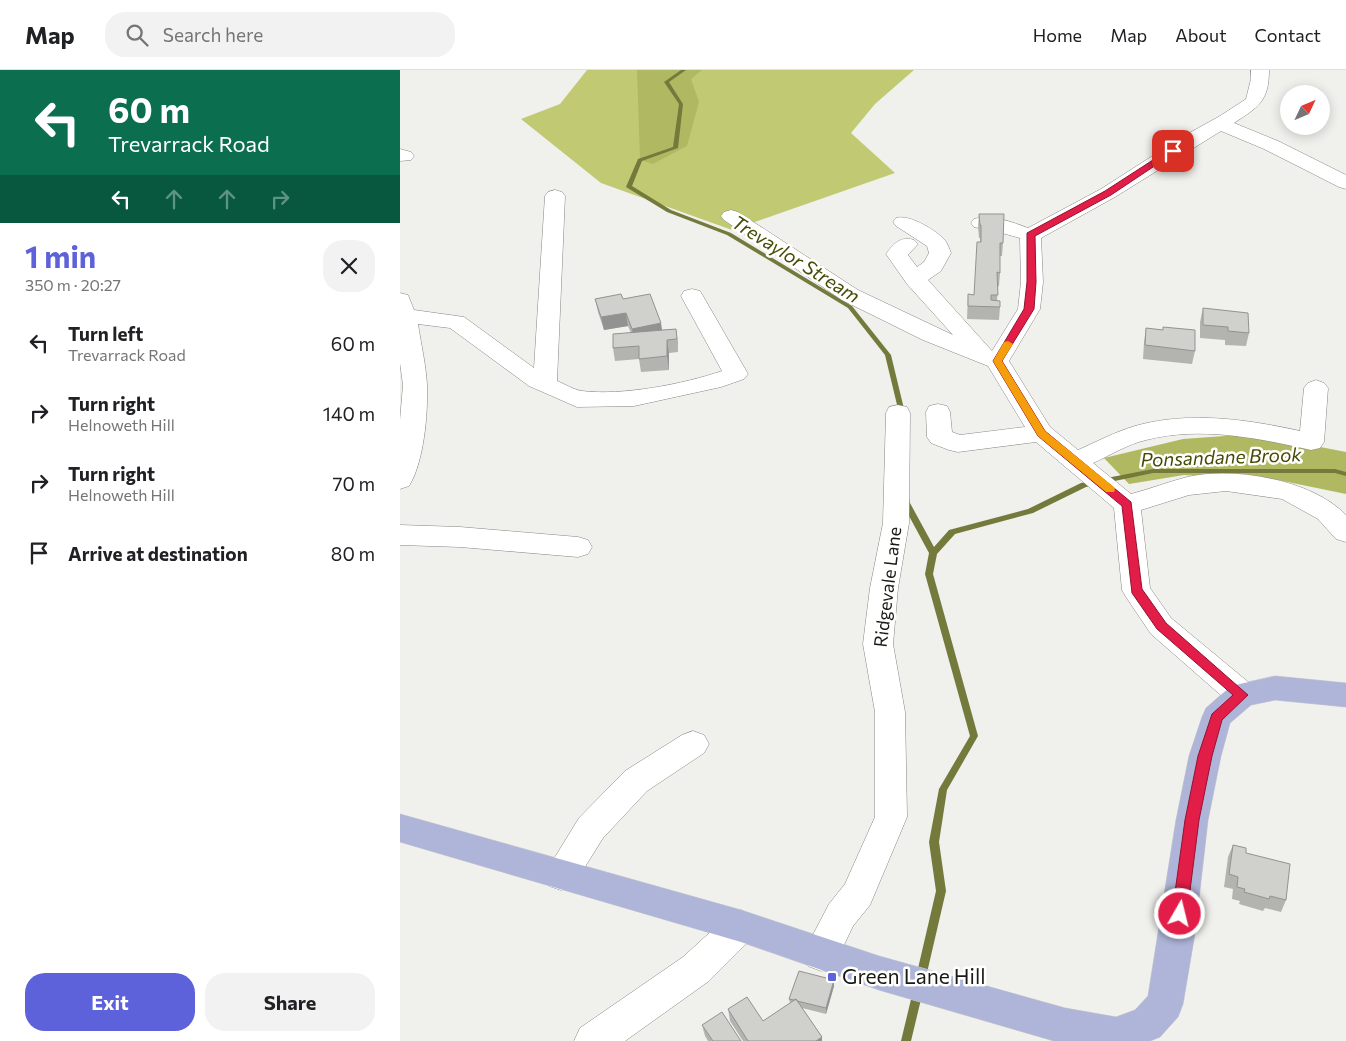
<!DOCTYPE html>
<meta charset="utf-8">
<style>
body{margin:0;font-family:Commissioner,sans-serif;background:#f2f2f2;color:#202124;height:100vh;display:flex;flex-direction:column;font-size:19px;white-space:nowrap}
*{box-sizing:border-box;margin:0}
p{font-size:16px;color:#757577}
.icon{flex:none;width:28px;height:28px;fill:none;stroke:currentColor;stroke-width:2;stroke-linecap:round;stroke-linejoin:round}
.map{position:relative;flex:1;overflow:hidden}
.sheet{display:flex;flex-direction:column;background:#fff;width:400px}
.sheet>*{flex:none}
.top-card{background:#0b6e4f;color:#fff;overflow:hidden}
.needle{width:32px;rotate:46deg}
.controls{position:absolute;left:880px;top:15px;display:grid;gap:10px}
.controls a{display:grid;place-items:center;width:50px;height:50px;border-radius:50%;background:#fff;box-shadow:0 2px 12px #0003;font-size:25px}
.pin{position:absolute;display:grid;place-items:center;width:42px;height:42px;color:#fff;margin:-21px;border-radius:10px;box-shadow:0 2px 8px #0006}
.me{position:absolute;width:55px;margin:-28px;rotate:8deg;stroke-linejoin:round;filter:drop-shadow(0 0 4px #0008)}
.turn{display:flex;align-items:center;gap:18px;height:105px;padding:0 25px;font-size:22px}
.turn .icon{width:65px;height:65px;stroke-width:2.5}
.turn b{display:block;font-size:35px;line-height:42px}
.lanes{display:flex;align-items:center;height:48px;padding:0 25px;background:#0003;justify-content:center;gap:25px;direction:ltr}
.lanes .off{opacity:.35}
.round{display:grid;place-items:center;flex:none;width:52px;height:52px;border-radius:20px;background:#f2f2f2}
.summary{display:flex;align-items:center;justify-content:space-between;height:85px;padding:0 25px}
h1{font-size:30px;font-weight:700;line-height:38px;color:#5e62da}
.cta{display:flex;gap:10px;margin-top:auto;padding:10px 25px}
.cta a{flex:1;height:58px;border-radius:20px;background:#5e62da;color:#fff;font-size:20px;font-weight:700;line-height:58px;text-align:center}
.cta a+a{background:#f2f2f2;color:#202124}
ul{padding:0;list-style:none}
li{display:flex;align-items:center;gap:15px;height:70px;padding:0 25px}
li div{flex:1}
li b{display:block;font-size:19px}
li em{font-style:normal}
header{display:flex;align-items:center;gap:30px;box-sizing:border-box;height:70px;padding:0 25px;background:#fff;border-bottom:1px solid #e0e0e0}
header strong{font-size:24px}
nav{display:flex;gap:28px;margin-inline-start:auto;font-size:18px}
.search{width:350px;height:45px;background:#f2f2f2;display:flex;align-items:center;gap:12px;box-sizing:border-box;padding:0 18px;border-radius:20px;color:#757577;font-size:19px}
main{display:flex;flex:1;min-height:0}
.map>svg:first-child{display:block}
.green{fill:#c1ca73}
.forest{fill:#b0b962}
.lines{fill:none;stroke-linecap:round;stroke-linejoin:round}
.stream{fill:#747a3c;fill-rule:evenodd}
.minor-casing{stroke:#868683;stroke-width:1}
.major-casing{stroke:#ccc;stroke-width:1}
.minor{fill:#fff;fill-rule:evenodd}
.major{fill:#afb5d8;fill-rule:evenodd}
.wall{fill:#b3b4b0}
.shaded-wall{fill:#929290}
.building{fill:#d0d1cd;stroke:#929290}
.route{fill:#e11d48;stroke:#92132f}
.slow{fill:#f59e0b}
.poi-dot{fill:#5e62da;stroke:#fffffe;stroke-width:2}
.labels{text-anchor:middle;stroke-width:5;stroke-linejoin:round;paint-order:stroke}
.street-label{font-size:18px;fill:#191918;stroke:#fffffe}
.water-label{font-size:19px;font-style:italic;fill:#464a05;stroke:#fffffe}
.near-poi-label{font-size:21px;fill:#191918;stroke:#fffffe;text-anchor:start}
</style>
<header>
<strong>Map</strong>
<div class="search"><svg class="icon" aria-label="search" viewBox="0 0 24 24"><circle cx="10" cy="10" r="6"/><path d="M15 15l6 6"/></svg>Search here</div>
<nav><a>Home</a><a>Map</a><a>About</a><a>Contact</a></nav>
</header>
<main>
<section class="sheet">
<div class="top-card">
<div class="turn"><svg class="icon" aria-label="left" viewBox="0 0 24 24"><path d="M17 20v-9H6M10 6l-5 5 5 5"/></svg><div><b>60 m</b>Trevarrack Road</div></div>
<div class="lanes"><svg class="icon" aria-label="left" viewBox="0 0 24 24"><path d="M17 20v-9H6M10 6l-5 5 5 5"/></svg><svg class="icon off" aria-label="ahead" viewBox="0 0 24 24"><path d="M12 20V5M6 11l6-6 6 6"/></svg><svg class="icon off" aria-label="ahead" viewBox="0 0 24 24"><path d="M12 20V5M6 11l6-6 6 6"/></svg><svg class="icon off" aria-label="right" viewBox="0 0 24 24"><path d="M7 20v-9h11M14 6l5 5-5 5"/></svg></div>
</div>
<div class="summary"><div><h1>1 min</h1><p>350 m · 20:27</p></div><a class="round"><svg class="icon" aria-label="close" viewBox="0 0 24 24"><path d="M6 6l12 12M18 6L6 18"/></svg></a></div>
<ul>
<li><svg class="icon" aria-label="left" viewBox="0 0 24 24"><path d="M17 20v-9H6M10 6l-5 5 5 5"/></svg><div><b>Turn left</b><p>Trevarrack Road</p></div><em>60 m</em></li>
<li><svg class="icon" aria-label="right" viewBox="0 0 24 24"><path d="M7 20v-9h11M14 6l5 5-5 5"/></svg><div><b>Turn right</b><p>Helnoweth Hill</p></div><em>140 m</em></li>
<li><svg class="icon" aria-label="right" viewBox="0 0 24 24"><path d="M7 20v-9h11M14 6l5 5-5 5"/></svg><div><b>Turn right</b><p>Helnoweth Hill</p></div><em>70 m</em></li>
<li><svg class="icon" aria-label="arrive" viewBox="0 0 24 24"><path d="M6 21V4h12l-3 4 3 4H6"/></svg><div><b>Arrive at destination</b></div><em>80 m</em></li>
</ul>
<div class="cta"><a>Exit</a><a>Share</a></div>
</section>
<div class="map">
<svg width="946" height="971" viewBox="0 0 946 971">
<rect width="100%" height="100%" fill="#f0f0ec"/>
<path class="green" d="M187,0H514L475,34L451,63L495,103L332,160L201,113L121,49L160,34Z"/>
<path class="forest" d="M237,0H302L291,9L299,32L287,76L253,94L240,90Z
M853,364L946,382V424L878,410L784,405L729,414L704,388L783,369Z"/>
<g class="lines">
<path class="stream" d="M281,0H286L269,12L283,34L278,78L242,91L232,116L271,140L331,163L452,236L491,285L505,343L504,345H500L499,343L485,285L448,238L327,165L267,142L226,117L238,89L273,77L279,34L264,12Z
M753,399H935L946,402V406L935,403H753L686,417L633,443L555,464L537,484L533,504L578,666L547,720L539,772L546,821L526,907L524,910L521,912L518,910L516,907L536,821L529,772L539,719L570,666L525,504L529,483L502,433L503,427H509L510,433L534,477L549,460L628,439L681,413Z
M518,916L522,918L523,921L511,971H501L513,921L514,918Z"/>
<defs>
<path id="minor" d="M851,0H869C869,32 858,37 834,53L878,71L946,105V119L939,117L864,79L821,61L715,127L641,168L643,212L640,239L609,291L650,357L678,380C696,372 715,362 735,356C788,341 846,349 900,361L904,318L908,313L916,310L924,313L928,318L924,372L920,378L911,380C858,368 800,356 746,370C728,374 711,385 693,393L731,424C750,419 768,412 787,407C835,397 911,409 946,445V472L936,469L918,449L882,429L826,421L789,425L741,440L750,518L771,548L853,616L857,625L853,634L842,637L831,634L751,564L726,527L722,520L714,438L636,372L558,382L549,380L531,373L527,367L526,342L529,336L538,334L547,336L550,342L552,362L560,365L625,357L588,296L523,270L442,230L324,150L321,146L324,142L331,140L338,142L458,220L553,265L507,214L486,184C494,173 501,166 514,170L518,174L508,185L517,197L524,192L529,183L527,176L496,156L493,152L496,148C509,144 533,159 543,168C547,172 549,178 551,183L541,201L528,210L592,281L618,239L621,212L620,168L602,163L574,157L571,153L574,149C591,144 612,152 628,158L701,119L782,67L820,46L846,29L851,9Z
M0,79L11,82L14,86L11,90L0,91Z
M155,120L162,122L165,126L157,311C165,314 174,320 182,321C222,326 284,314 322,301L281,226L284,221L292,219L300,221L303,226L348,304L344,309L321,317L234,336L177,337L129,316L50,258L18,254C21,274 26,295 27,315C28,344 24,392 9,416L0,419V350L3,315L0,293V223L8,225L14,240L64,247L134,298L145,126L148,122Z
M498,335L507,337L510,343L509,453L498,518L493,574L505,642L507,747L470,835L453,856L434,896L421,901L408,896L403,884L429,834L445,814L475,747V642L463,574L470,518L483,453L486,343L489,337Z
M0,455L60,457L178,467L188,470L192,477L188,484L178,487L60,477L0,475Z
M293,661L304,665L309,674L304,683L247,721L203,768L173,816L161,820L149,816L144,805L179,748L225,701L282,665Z
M341,840L353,845L359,856L353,867L309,911L225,971H174L180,958L283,887L329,845Z"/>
<path id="major" d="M875,606L946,613V637L875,630L851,635L830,653L821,686L808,750L795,863L783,934L778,947L760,967L750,971H654L479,920L341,872L0,772V744L341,840L479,886L665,938L716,947L735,940L748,926L776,750L789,686L802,647L806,638L831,616Z"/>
</defs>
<use href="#minor" class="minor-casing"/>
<use href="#major" class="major-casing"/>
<use href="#minor" class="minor"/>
<use href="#major" class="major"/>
</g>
<path class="wall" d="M579,144L603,173L602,186H600V203L599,216H598L597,231L600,237L599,250L567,249L568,224L574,225L580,172V168H579L578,157Z
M195,229H223L262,260L276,259L278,282L269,283V300L241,302L239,289L215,291L213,278L231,263L228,256L204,260L198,242Z
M803,238L849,263L846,276L825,275V270L800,268V252Z
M763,257L795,281L792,294L743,289L744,272L746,258L763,260Z
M833,775L846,783L886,830L881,842L865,838L863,841L839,834L840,831L832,829L833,819L824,817L828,787Z
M434,916L426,944L402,938L422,967V971H343L330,951L328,939L363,951L390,933L389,929Z
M302,955L341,971H308L305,966Z"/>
<path class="shaded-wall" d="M226,243L228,256L204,260L201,247Z
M261,253L263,266L234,272L232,259Z
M276,259L278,273V282L277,269Z
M267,270L269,283V300L267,286Z
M434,910V916L426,944V938Z
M422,967V971H416Z"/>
<path class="building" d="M579,144H604L603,173H600V203L597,202L598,225H591V230L600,231V237L568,236V224L574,225L577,172H581V155H580Z
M221,224L223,229L250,224L261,253L232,259L226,243L201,247L195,229Z
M803,238L848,243L849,263L828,261V257L803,255Z
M763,257L795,260V281L745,275L746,258L763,260Z
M276,259L277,269L267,270V286L239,289V276L213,278V264Z
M833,775L846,778V783L890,794L886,830L870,826L869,829L844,822L845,819L837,817L838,807L829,804Z
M399,901L434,910L426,938L397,931L396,929L394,930L389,929Z
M347,927L363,951L396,929L422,967L416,971H348L328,939Z
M322,942L341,971H313L302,955Z"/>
<path class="route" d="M770,79L777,81L711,125L635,166L636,212L634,239L602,291L645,361L731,432L742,519L766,553L848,625L822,650L812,686L799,750L787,844L785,849L780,851L774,849L772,844L785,750L798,686L812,644L833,625L757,559L732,523L722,436L638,366L593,291L624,239L627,212V163L705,121Z"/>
<path class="slow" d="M608,271L613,274L602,291L645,361L714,417L715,419L714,422H706L638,366L593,291L604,272Z"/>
<rect class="poi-dot" x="427" y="902" width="10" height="10" rx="2.5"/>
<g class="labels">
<g class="street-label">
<text transform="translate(488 517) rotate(-83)" y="6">Ridgevale Lane</text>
</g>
<g class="water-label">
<text transform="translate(396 189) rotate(32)" y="7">Trevaylor Stream</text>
<text transform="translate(821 387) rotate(-2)" y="7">Ponsandane Brook</text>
</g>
<g class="near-poi-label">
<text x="442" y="914">Green Lane Hill</text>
</g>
</g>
</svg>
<div class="controls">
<a><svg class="needle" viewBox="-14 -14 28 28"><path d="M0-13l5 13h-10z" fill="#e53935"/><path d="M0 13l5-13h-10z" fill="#757577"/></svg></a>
</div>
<div class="pin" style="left:773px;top:81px;background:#d93025"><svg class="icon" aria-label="arrive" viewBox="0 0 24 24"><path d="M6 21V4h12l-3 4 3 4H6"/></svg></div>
<svg class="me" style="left:780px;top:844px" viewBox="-20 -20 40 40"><circle r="17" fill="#e11d48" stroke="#fff" stroke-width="3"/><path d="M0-11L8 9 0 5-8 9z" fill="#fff"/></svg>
</div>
</main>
